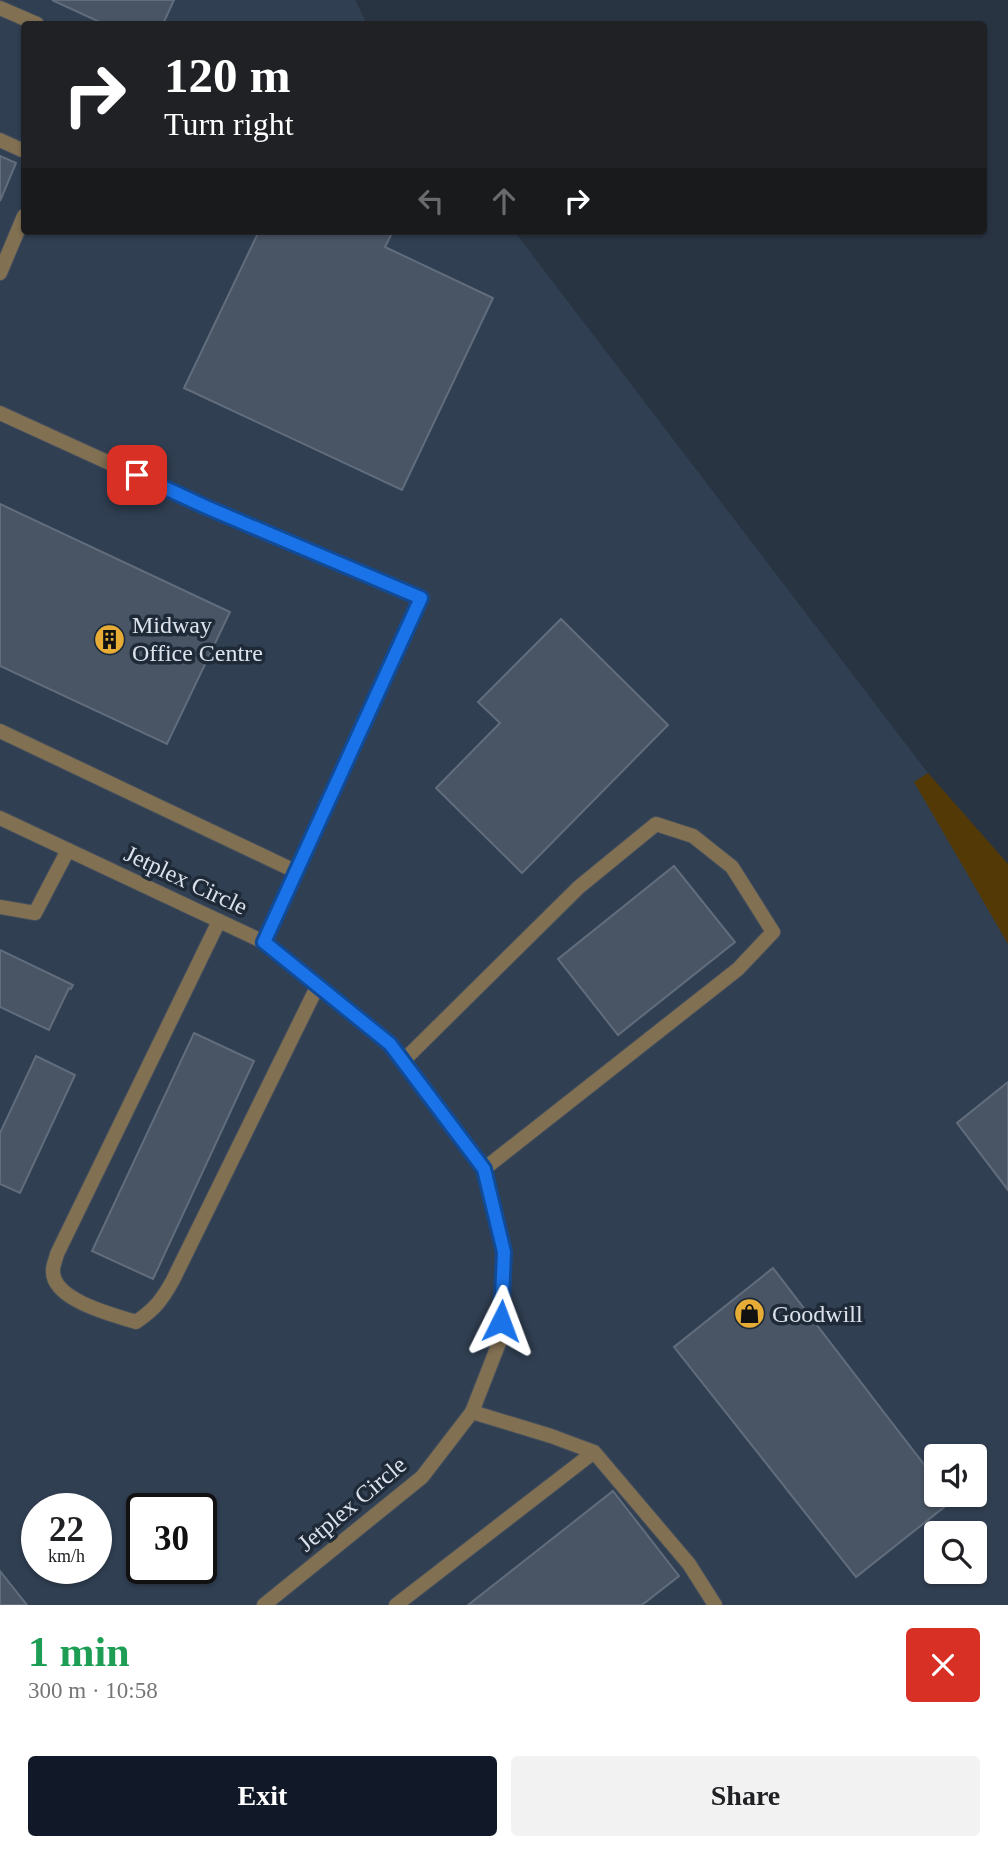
<!DOCTYPE html>
<meta charset="utf-8">
<style>
body{margin:0;font-family:Georgia,serif;background:#f2f2f2;color:#202124;height:100vh;display:flex;flex-direction:column;font-size:26px;white-space:nowrap}
*{box-sizing:border-box;margin:0}
p{font-size:23px;color:#757577}
.icon{flex:none;width:38px;height:38px;fill:none;stroke:currentColor;stroke-width:2;stroke-linecap:round;stroke-linejoin:round}
.map{position:relative;height:1605px;overflow:hidden}
.side{display:flex;flex-direction:column;background:#fff;flex:1}
.side>*{flex:none}
.hud{position:absolute;left:21px;top:21px;width:966px;height:214px;border-radius:7px;box-shadow:0 2px 5px #0004;background:#202124;color:#fff;overflow:hidden}
.controls{position:absolute;left:924px;top:1444px;display:grid;gap:14px}
.controls a{display:grid;place-items:center;width:63px;height:63px;border-radius:7px;background:#fff;box-shadow:0 2px 5px #0004;font-size:35px}
.speed{position:absolute;left:21px;top:1493px;display:flex;gap:14px;font-size:35px;font-weight:700;text-align:center}
.speed>*{display:grid;place-content:center;width:91px;height:91px;border-radius:50%;background:#fff;box-shadow:0 2px 5px #0004;line-height:1}
.speed small{font-size:18px;font-weight:400}
.speed .limit{border:4px solid #111;border-radius:10px;background:#fff;color:#111}
.pin{position:absolute;display:grid;place-items:center;width:60px;height:60px;color:#fff;margin:-30px;border-radius:14px;box-shadow:0 4px 10px #0006}
.me{position:absolute;width:77px;margin:-38px;rotate:3deg;stroke-linejoin:round;filter:drop-shadow(0 0 5px #0008)}
.turn{display:flex;align-items:center;gap:24px;height:147px;padding:0 28px;font-size:32px}
.turn .icon{width:91px;height:91px;stroke-width:2.5}
.turn b{display:block;font-size:49px;line-height:60px}
.lanes{display:flex;align-items:center;height:66px;padding:0 28px;background:#0003;justify-content:center;gap:35px;direction:ltr}
.lanes .off{opacity:.35}
.round{display:grid;place-items:center;flex:none;width:74px;height:74px;border-radius:7px;background:#f2f2f2}
.summary{display:flex;align-items:center;justify-content:space-between;height:119px;padding:0 28px}
h1{font-size:42px;font-weight:600;line-height:52px;color:#1e9e55}
.cta{display:flex;gap:14px;margin-top:auto;padding:14px 28px}
.cta a{flex:1;height:80px;border-radius:7px;background:#111827;color:#fff;font-size:28px;font-weight:600;line-height:80px;text-align:center}
.cta a+a{background:#f2f2f2;color:#202124}
.map>svg:first-child{display:block}
.built{fill:#303f52;fill-rule:evenodd}
.green{fill:#523905}
.building{fill:#495564;stroke:#616d7d;stroke-width:2}
.lines{fill:none;stroke-linecap:round;stroke-linejoin:round}
.service-casing{stroke:#46505d;stroke-width:16}
.minor-casing{stroke:#46505d;stroke-width:16}
.service{stroke:#827052;stroke-width:14}
.minor{stroke:#827052;stroke-width:14}
.route-casing{stroke:#114b97;stroke-width:18}
.route{stroke:#1a73e8;stroke-width:12}
.labels{text-anchor:middle;stroke-width:7;stroke-linejoin:round;paint-order:stroke}
.poi-label{font-size:24px;fill:#dce2ec;stroke:#1f2a38;text-anchor:start}
.street-label{font-size:24px;fill:#dce2ec;stroke:#1f2a38}
</style>
<div class="map">
<svg width="1008" height="1605" viewBox="0 0 1008 1605">
<rect width="100%" height="100%" fill="#293442"/>
<path class="built" d="M0,0H355L367,24H24V231H514L928,773L1008,882V1605H0ZM936,1456H975V1494H936ZM37,1508H96V1568H37ZM142,1508H201V1568H142ZM936,1533H975V1572H936Z"/>
<path class="green" d="M928,773L1008,864V944L914,782Z"/>
<path class="building" d="M52,0H174L163,24H104Z
M0,156L16,163L0,201Z
M259,231H393L385,247L493,298L402,490L184,388Z
M0,504L230,612L167,744L0,666Z
M561,619L668,725L522,873L436,788L500,723L478,702Z
M674,866L735,942L618,1035L558,959Z
M0,950L73,985L71,989L69,988L49,1030L0,1007Z
M194,1033L254,1061L153,1279L92,1251Z
M36,1056L75,1075L20,1193L0,1184V1133Z
M1008,1082V1190L957,1123Z
M773,1268L936,1480V1494H947L952,1501L856,1577L674,1347Z
M613,1491L679,1576L642,1605H468Z
M0,1571L27,1605H0Z"/>
<g class="lines">
<defs>
<path id="service" d="M0,8L37,24
M0,140L24,151
M0,273L24,216
M0,413L206,507L421,598L264,942
M0,731L297,872
M0,907L35,913L68,850
M219,921L57,1254C56,1259 53,1265 53,1270C51,1300 114,1315 136,1322C155,1309 162,1300 173,1280L318,985
M403,1061L579,887L656,824L693,836L732,867L773,932L738,969L484,1169
M472,1412L551,1436L594,1452L689,1564L715,1605
M396,1605L594,1452"/>
<path id="minor" d="M0,818L264,942L390,1043L484,1169L504,1252L499,1343L472,1412L422,1477L264,1605"/>
</defs>
<use href="#service" class="service-casing"/>
<use href="#minor" class="minor-casing"/>
<use href="#service" class="service"/>
<use href="#minor" class="minor"/>
</g>
<g class="lines">
<defs>
<path id="route" d="M137,475L206,507L421,598L264,942L390,1044L484,1169L504,1252L501,1321"/>
</defs>
<use href="#route" class="route-casing"/>
<use href="#route" class="route"/>
</g>
<defs>
<symbol id="building-disc" viewBox="-11 -11 22 22"><circle r="9.5" fill="#e7ac36" stroke="#1f2a38"/><path d="M-4-6H4V6H1V3H-1V6H-4ZM-2.5-4.3h1.7v1.8h-1.7ZM.8-4.3h1.7v1.8H.8ZM-2.5-1h1.7V.8h-1.7ZM.8-1h1.7V.8H.8Z" fill="#111"/></symbol>
<symbol id="shop-disc" viewBox="-11 -11 22 22"><circle r="9.5" fill="#e7ac36" stroke="#1f2a38"/><path d="M-5-2.5h2.3a2.7 3.5 0 0 1 5.4 0H5L5.5 6h-11ZM-1.5-2.5h3a1.5 2.3 0 0 0-3 0Z" fill="#111"/></symbol>
</defs>
<g fill-rule="evenodd">
<use href="#building-disc" x="92" y="622" width="35" height="35"/>
<use href="#shop-disc" x="732" y="1296" width="35" height="35"/>
</g>
<g class="labels">
<g class="poi-label">
<text x="132" y="633">Midway<tspan x="132" dy="28">Office Centre</tspan></text>
<text x="772" y="1322">Goodwill</text>
</g>
<g class="street-label">
<text transform="translate(186 880) rotate(25)" y="8">Jetplex Circle</text>
<text transform="translate(352 1504) rotate(-40)" y="8">Jetplex Circle</text>
</g>
</g>
</svg>
<div class="controls">
<a><svg class="icon" aria-label="sound" viewBox="0 0 24 24"><path d="M4 9h4l5-4v14l-5-4H4zM17 9q2 3 0 6"/></svg></a>
<a><svg class="icon" aria-label="search" viewBox="0 0 24 24"><circle cx="10" cy="10" r="6"/><path d="M15 15l6 6"/></svg></a>
</div>
<div class="speed"><div>22<small>km/h</small></div><div class="limit">30</div></div>
<div class="pin" style="left:137px;top:475px;background:#d93025"><svg class="icon" aria-label="arrive" viewBox="0 0 24 24"><path d="M6 21V4h12l-3 4 3 4H6"/></svg></div>
<svg class="me" style="left:501px;top:1321px" viewBox="-20 -20 40 40"><path d="M0-17L14 15 0 8-14 15z" fill="#1a73e8" stroke="#fff" stroke-width="4"/></svg>
<div class="hud">
<div class="turn"><svg class="icon" aria-label="right" viewBox="0 0 24 24"><path d="M7 20v-9h11M14 6l5 5-5 5"/></svg><div><b>120 m</b>Turn right</div></div>
<div class="lanes"><svg class="icon off" aria-label="left" viewBox="0 0 24 24"><path d="M17 20v-9H6M10 6l-5 5 5 5"/></svg><svg class="icon off" aria-label="ahead" viewBox="0 0 24 24"><path d="M12 20V5M6 11l6-6 6 6"/></svg><svg class="icon" aria-label="right" viewBox="0 0 24 24"><path d="M7 20v-9h11M14 6l5 5-5 5"/></svg></div>
</div>
</div>
<section class="side">
<div class="summary"><div><h1>1 min</h1><p>300 m · 10:58</p></div><a class="round" style="background:#d93025;color:#fff"><svg class="icon" aria-label="close" viewBox="0 0 24 24"><path d="M6 6l12 12M18 6L6 18"/></svg></a></div>
<div class="cta"><a>Exit</a><a>Share</a></div>
</section>
